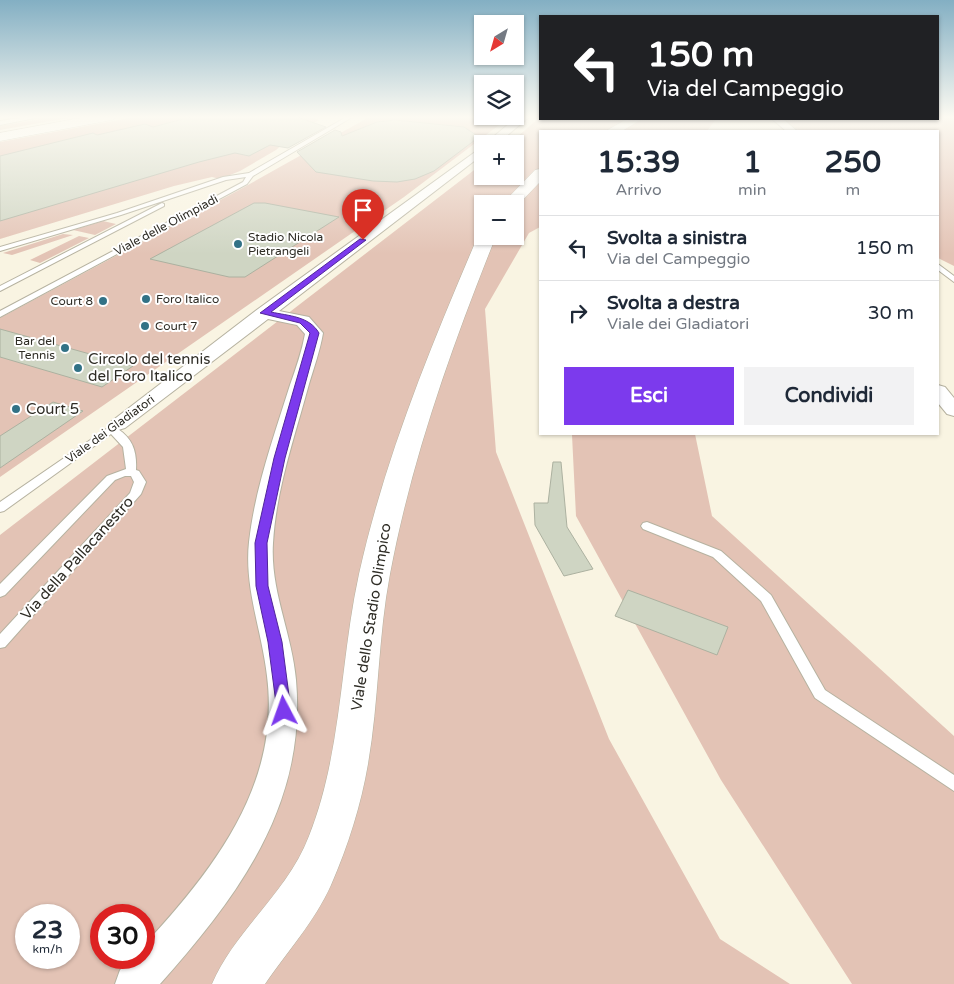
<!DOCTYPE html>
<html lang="it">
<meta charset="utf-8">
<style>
body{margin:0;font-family:"Varela Round",sans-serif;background:#f2f2f3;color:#1f2937;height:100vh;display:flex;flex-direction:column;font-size:19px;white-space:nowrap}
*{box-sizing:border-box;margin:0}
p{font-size:16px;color:#747a83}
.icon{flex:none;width:28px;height:28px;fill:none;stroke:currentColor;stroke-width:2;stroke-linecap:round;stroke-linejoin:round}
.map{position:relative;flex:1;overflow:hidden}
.details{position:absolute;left:539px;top:130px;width:400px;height:305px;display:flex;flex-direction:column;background:#fff;border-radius:0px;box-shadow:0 1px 4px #0004}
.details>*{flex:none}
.banner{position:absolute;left:539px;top:15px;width:400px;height:105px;border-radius:0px;box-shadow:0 1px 4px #0004;background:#202124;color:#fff;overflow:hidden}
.needle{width:32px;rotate:217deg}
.buttons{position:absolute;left:474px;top:15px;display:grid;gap:10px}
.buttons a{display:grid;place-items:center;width:50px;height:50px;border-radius:0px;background:#fff;box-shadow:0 1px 4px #0004;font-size:25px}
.speed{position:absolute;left:15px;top:904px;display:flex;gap:10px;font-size:25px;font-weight:700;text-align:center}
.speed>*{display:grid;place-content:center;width:65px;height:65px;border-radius:50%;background:#fff;box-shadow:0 1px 4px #0004;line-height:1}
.speed small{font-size:12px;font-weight:400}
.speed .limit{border:8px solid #d22;background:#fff;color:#111}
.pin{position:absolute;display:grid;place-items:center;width:42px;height:42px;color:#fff;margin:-51px -21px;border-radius:50% 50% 50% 0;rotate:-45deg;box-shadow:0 0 5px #0007}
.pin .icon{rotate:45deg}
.me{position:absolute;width:55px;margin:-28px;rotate:356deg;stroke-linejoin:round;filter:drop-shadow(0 0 4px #0008)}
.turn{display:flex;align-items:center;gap:18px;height:105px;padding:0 25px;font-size:22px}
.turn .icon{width:65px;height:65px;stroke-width:2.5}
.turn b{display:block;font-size:35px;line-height:42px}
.eta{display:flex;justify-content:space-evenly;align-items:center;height:85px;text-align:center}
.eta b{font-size:30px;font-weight:700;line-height:35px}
.button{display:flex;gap:10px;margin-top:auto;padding:10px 25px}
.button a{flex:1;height:58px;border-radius:0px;background:#7c3aed;color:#fff;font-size:20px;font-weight:700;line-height:58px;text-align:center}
.button a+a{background:#f2f2f3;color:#1f2937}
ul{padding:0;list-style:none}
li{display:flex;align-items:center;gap:15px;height:65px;padding:0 25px;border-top:1px solid #e0e1e3}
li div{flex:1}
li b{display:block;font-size:19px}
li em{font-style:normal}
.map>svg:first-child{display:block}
.green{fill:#e3c3b5;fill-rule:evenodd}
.building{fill:#cfd5c3;stroke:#acb1a0}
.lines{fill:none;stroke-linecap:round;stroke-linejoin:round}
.service-casing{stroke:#b6b2a0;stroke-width:2}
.minor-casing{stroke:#b6b2a0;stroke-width:2}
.primary-casing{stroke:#b6b2a0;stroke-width:1}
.service{fill:#fff;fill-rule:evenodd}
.minor{fill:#fff;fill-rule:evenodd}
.primary{fill:#fff;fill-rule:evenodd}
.route{fill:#7c3aed;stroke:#51269a}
.poi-dot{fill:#327286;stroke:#fff;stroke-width:2}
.labels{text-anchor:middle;stroke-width:4;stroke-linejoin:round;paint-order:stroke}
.far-street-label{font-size:12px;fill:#2e2c25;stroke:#fff}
.far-poi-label{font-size:12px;fill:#2e2c25;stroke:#fff;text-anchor:start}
.poi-label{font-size:15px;fill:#2e2c25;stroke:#fff;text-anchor:start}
.street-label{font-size:15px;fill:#2e2c25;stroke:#fff}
</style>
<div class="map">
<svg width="954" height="984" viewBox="0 0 954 984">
<rect width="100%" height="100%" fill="#f9f4e2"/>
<path class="green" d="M56,116H79L0,130V126Z
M140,116H308L319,120L294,134L276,150L240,171L220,179L212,177L174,186L0,239V142Z
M371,116H511L404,197L0,477V318L239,190Z
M938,116H954V266L938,258V131H799L784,119H938Z
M540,117L716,119L707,131H540V227L529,233L485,309L496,452L609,739L720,939L790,984H0V535L482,164V176H515V144H509ZM482,204H515V236H482ZM26,915H69V958H26ZM101,915H144V958H101Z
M103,221L116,224L95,235L73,230Z
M63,234L73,235L12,255L3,253Z
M79,236L89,238L40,263L30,260Z
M695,434L712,516L954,736V984H852L721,780L576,516L572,435Z"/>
<path class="building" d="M194,116H294L326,127L288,148L270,145L249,156L235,153L199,162L0,221V156L93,133L97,135L145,124L153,127Z
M395,120L464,127L479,137L434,171L415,179L397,182L373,181L316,172L297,152L335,130L341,132L342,136L377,122Z
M254,203H265L339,217L245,277H229L150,259Z
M0,329L133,366L102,387L0,357Z
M53,402L83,411L0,468V436Z
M553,462H561L567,527L593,569L564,576L535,525L534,503H548Z
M628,590L728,627L717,655L615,616Z"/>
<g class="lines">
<defs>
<path id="service" d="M33,116H45L0,125V121Z
M348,116H354L253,176L247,184L0,317V311L243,182L246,177L226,180L121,215L0,251V247L117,213L223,177L249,173Z
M162,203L164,204V206L0,291V286Z
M938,264L954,276V282L938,270Z
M118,421L123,424L118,429C133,439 137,452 136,470L139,471L146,482L141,494L5,647L0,648V634L130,493L134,482L131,476H125L115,480L5,595L0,597V584L107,476L126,469L123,447L111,434L4,511L0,512V502Z
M647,522L721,551L771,595L825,690L954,775V791L815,698L761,601L713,557L643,529L641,526L643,523Z"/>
<path id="minor" d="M518,116H530L497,144H485Z
M772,119H783L797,131H786Z
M482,147V155L279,311L309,317L323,333C320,351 314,367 309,384C295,436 276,489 273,543C270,591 292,633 296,680C307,805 238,896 160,984H115L120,970L132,958H144V945C213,871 281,784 267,676C262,631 244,588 249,542C255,488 274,436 290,385C296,368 302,351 305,334L297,325L268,319L125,428L118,430L111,428L108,424L258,309Z
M938,385L945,387L954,398V416L947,414L938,403Z"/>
<path id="primary" d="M91,116H118L112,120L0,141V133Z
M627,119H642L622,131H606Z
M540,169V182L516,207L515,204H502L535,170Z
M482,232V236H496C452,346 412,457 390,574C378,636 379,701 368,764C361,805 348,846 331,885C315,921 287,952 265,984H212C235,930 288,892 309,836C342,753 340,661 359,574C385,457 431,346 478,236Z"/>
</defs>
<use href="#service" class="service-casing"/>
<use href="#minor" class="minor-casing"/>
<use href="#primary" class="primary-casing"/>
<use href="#service" class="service"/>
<use href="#minor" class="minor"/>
<use href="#primary" class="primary"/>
</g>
<linearGradient id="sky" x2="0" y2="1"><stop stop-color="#83afc3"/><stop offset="0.46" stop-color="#fcfaf2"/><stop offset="1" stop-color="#fcfaf2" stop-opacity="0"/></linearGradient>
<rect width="954" height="254" fill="url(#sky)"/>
<path class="route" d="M360,239L366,240L271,312C289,316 309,316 319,333L285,458L267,543L268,586L282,642L291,711L289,715L284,717L279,715L277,711L268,642L256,586L255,543L274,458L310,333L300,323L260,313Z"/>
<g class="poi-dot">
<circle cx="238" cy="244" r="5"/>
<circle cx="146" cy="299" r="5"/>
<circle cx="103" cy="301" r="5"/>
<circle cx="145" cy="326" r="5"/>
<circle cx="65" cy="348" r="5"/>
<circle cx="78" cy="368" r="5"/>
<circle cx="16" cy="409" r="5"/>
</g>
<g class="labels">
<g class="far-street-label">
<text transform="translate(166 225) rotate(-28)" y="4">Viale delle Olimpiadi</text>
<text transform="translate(110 429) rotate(-36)" y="4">Viale dei Gladiatori</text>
</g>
<g class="far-poi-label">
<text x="248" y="241">Stadio Nicola<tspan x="248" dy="14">Pietrangeli</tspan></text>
<text x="156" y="303">Foro Italico</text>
<text x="93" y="305" text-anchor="end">Court 8</text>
<text x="155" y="330">Court 7</text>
<text x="55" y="345" text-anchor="end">Bar del<tspan x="55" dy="14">Tennis</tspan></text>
</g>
<g class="poi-label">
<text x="88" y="364">Circolo del tennis<tspan x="88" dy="17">del Foro Italico</tspan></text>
<text x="26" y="414">Court 5</text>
</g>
<g class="street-label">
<text transform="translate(77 558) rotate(-48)" y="5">Via della Pallacanestro</text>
<text transform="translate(371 617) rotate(-81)" y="5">Viale dello Stadio Olimpico</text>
</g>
</g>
</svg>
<div class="buttons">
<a><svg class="needle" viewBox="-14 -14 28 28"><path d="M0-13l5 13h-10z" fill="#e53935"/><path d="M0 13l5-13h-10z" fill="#747a83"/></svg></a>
<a><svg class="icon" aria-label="layers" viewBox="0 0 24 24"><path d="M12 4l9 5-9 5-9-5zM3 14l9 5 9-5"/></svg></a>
<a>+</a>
<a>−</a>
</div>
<div class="speed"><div>23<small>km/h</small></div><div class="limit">30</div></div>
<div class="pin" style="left:363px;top:240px;background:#d93025"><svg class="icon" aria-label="arrive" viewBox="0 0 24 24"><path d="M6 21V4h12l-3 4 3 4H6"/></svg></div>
<svg class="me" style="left:284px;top:711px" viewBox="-20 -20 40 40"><path d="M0-17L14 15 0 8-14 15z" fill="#7c3aed" stroke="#fff" stroke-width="4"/></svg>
<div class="banner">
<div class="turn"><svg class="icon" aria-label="left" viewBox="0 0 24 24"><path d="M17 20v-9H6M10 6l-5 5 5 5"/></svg><div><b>150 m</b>Via del Campeggio</div></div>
</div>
<section class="details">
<div class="eta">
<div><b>15:39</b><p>Arrivo</p></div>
<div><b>1</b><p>min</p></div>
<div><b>250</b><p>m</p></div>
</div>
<ul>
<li><svg class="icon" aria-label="left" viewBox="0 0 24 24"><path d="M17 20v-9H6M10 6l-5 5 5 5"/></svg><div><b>Svolta a sinistra</b><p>Via del Campeggio</p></div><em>150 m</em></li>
<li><svg class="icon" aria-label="right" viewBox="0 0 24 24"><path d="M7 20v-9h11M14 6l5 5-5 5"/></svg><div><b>Svolta a destra</b><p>Viale dei Gladiatori</p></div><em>30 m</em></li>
</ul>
<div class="button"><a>Esci</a><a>Condividi</a></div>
</section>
</div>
